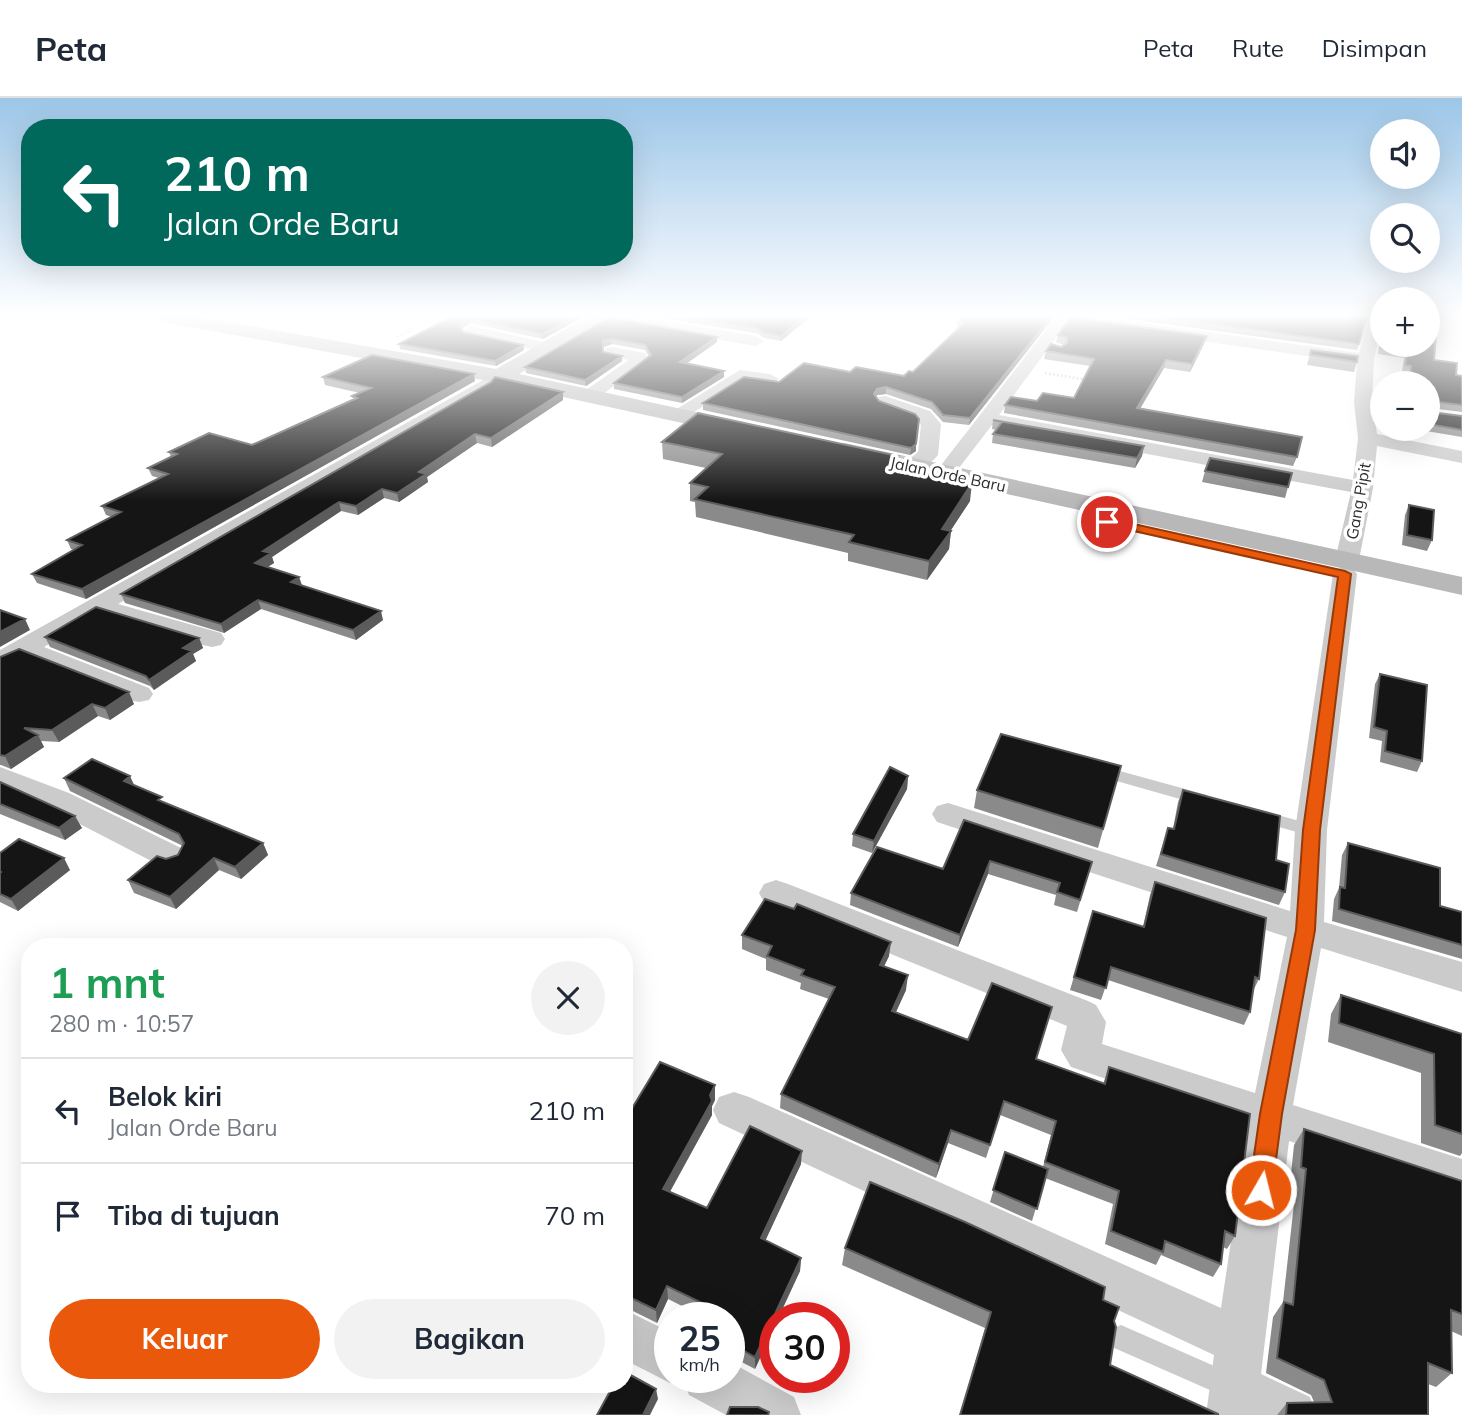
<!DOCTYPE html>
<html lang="id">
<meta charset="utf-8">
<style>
body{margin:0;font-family:Mulish,sans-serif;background:#f2f2f3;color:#1f2937;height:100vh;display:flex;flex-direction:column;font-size:26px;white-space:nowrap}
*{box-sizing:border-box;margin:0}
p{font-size:23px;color:#747a83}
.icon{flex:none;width:38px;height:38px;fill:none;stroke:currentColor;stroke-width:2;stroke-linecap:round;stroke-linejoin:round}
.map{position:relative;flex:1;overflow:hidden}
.side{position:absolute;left:21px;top:840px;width:612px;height:455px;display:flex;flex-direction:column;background:#fff;border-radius:28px;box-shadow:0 7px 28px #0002}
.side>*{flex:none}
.hud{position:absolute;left:21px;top:21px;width:612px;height:147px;border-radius:28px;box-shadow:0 7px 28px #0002;background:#00695c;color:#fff;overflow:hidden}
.buttons{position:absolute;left:1370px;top:21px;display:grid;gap:14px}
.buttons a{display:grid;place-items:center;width:70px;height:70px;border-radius:50%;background:#fff;box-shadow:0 7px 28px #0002;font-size:35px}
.speed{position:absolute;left:654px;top:1204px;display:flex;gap:14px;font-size:35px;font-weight:700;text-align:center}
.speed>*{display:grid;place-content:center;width:91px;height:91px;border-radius:50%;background:#fff;box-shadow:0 7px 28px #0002;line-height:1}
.speed small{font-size:18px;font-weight:400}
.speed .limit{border:10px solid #d22;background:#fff;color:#111}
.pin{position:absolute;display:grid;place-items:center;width:60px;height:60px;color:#fff;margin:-30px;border:4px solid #fff;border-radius:50%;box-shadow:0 2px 7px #0007}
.me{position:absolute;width:77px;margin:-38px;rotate:8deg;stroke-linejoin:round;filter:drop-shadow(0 0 5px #0008)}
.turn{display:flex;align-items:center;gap:24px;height:147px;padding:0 28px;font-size:32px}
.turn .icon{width:91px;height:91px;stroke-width:2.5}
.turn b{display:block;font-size:49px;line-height:60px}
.round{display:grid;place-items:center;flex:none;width:74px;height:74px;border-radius:37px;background:#f2f2f3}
.headline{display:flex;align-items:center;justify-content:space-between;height:119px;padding:0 28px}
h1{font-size:42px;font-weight:700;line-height:52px;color:#1e9e55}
.cta{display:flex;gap:14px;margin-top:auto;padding:14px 28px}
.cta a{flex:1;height:80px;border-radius:42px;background:#ea580c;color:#fff;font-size:28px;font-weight:700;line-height:80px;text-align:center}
.cta a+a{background:#f2f2f3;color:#1f2937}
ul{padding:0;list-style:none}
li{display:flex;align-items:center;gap:21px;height:105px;padding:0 28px;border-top:2px solid #e0e1e3}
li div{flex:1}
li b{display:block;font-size:26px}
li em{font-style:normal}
header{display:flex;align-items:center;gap:42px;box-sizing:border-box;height:98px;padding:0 35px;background:#fff;border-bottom:2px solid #e0e1e3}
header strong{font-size:33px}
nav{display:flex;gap:38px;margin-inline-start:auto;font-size:24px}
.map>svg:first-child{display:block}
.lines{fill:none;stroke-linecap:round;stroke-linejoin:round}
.path{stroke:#cbcbcb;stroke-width:2.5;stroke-dasharray:2 2;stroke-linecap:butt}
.lane{fill:#cbcbcb;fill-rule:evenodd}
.street{fill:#cbcbcb;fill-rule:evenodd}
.secondary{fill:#b8b8b8;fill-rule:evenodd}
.wall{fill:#8a8a8a}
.shaded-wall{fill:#5b5b5b}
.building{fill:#151515;stroke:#5b5b5b;stroke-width:2}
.route{fill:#ea580c;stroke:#983908;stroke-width:2}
.labels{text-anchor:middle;stroke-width:7;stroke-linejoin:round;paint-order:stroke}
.far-street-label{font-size:16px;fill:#2e2e2e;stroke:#fff}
</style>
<header>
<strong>Peta</strong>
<nav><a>Peta</a><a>Rute</a><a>Disimpan</a></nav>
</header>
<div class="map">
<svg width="1462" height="1317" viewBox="0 0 1462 1317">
<rect width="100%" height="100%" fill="#fff"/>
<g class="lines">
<path class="path" d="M397,239L435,219
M1045,275L1088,282"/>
<path class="lane" d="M1363,301L1382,304V310L1360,306L1358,304Z
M1098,667L1207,697L1209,701L1201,707L1092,676L1090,672Z
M1260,712L1317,728L1320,732L1317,736L1311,738L1254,722L1252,718Z
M1121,1227L1237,1278L1241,1287L1237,1296L1228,1300L1112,1249L1108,1240L1112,1231Z"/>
<path class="street" d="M606,219H640L756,238L764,243L756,248L614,224Z
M1056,219H1098L1359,255L1369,219H1382L1374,261L1372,304L1377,336L1462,353V365L1377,348L1373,390L1359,462L1355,467H1339L1335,462L1351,394L992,327L952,379H938L935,375L938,371ZM1068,224L1357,265L1354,304L1358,340L1353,382L999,317Z
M470,228L554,246L556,250L548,255L464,236L462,233Z
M612,249L645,255L649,262L595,302H583L580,298L583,294L629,262L606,258L604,254L606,250Z
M740,272L770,276L779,281L770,286L743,283L683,321H669L667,317Z
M485,281L491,282L494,286L491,290L118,506L221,535L225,541L221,547L212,549L203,547L100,516L44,549L149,590L153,596L149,602L139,604L129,602L25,560L0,571V552Z
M885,298L930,313L941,326L938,357C930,367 917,376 904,372L901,368L918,354L921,327L916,321L879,307L876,303L879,299Z
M1345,469L1353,471L1357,476L1327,732L1324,824L1462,864V894L1321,850L1293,1007L1462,1061V1101L1289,1043L1261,1276L1310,1299L1317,1317H1206L1214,1257L719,1025L713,1012L719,999L734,994L749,999L1221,1210L1248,1029L1071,969L1061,952L1067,928L764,804L759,795L764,786L776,782L788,786L1088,903L1096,907L1106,924L1102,946L1255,995L1287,839L937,724L932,716L937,708L948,705L1290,813L1295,732L1333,476L1337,471Z
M0,669L69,695L183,751L187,759L183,767L171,771L159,767L47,709L0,690Z
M625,1212L670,1234V1279H730V1264L794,1299L801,1317H726L689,1297L682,1279L670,1285L625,1262Z"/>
<path class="secondary" d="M158,219H200L496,271L587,219H611L608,223L519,276L742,324L751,326L754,331L751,336L742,338L499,285L168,225L161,223Z
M845,345L1462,479V497L836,358L832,353L836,348Z"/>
</g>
<path class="wall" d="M451,219H583L543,241L471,225L461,230L463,234L523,247L524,252L496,268L400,251L399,246Z
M610,219L717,239V244L686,266L724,273V279L682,305L614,291V285L649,259L645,252L612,246L604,249V254L622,258V263L586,288L526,275L525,269Z
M654,219H810L781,243L765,240L756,235Z
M963,219H1054L969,327L943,324L931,311L886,296L877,297L876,299L916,353L910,357L703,312V305L779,284L850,274L904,278L913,274L959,230H957L958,224Z
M1114,219H1367L1357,252Z
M1437,225L1434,262L1456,277L1462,278V314L1430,310V314L1462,318V339L1414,331H1428V285H1407L1408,275L1402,274L1404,260L1378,256L1382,230V247Z
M1058,237L1204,246L1190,274L1164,270L1140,311L1297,359L1293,368L1004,315L1005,307L1074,300L1090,268L1044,261L1046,253L1064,247L1056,244Z
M1311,252L1357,264L1354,274L1307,267Z
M323,279L475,283L86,501L37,485L32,476L74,452L71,451L67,442L112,419L106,417L102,408L159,380L152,378L148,370L171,359L169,354L252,347L353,301L352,298L360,295L325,287Z
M563,294V302L492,349L477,345L427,379L428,384L399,404L384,400L358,417L341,413L272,459L274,465L267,469L299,479L302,487L383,522L356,542L261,511L224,535L125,505L121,496Z
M993,322L1144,348L1142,358L1135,370L992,345L993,336L996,332L992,331Z
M662,344L897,370L970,403L951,432L949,451L927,482L848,463V455L696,419L695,404L690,403V385L706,370L663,361Z
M1205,373L1288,389L1285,400L1202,384Z
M1409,407L1432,442L1427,453L1402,447L1405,417Z
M45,539L199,540L203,550L193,556L196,563L154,592L150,588L50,549Z
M0,559L134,606L110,622L98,618L59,644L41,643L44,649L11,671L1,667H0Z
M1380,576L1422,663L1417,674L1380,664L1382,643L1369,640L1375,586Z
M1121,668L1098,750L974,710L977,692Z
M908,678L907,691L872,755L852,748L853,736Z
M64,680L135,687L165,705L263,745L268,757L241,781L219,772L176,811L134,795L128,782L166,761L178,757L183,748L70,693Z
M0,684L82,730L65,742L0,716Z
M1183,692L1276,762L1285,794L1279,807L1156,768L1168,730L1173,731L1178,704Z
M964,722L1092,764L1077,814L1054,807L1056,797L988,776L958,849L850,807L851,795L943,771Z
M1348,745L1440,808L1462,814V861L1332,823L1334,801L1339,790L1342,757Z
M0,755L70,772L18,813L0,804Z
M1155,784L1259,881L1253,893L1250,914L1244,927L1108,882L1101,902L1070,892L1093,813L1143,829L1150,797Z
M742,837L889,858L884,868L906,892L896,914L968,942L1036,961L1103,986L1109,969L1235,1138L1227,1151L1223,1149L1221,1166L1213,1179L1161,1157L1156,1167L1105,1146L1113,1106L1045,1080L1032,1123L990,1104L1005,1054L1043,1069L1051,1037L1000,1017L986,1060L948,1045L936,1080L780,1010L781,996L829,901L800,891L801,885L766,872V861L742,851Z
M1341,897L1462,936V1055L1460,1058L1421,1045V975L1328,944L1331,916Z
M715,987V1002L712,1008V1017L670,1094L707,1110L801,1066L765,1143L801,1160L800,1173L755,1271L730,1258V1220H706L668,1201L657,1225L625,1209V1022Z
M1304,1031L1462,1083V1238L1451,1233L1452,1275L1436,1289L1428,1286V1317H1277L1287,1305L1314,1304L1311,1297L1266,1275L1273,1219L1283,1204L1296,1088L1290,1086L1294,1047Z
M845,1150L1103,1202L1114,1223L1110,1267L1218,1317H960L985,1230L842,1167Z"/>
<path class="shaded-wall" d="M574,219H583L543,241V236Z
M804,219H810L781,243V238Z
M1051,219H1054L969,327L970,320Z
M470,221L471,225L461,231L460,226Z
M1207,238L1204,246L1190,274L1192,266Z
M717,239V244L680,270V264Z
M611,241L612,246L604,249L603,243Z
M523,247L524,252L496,268L495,263Z
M622,258V263L586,288L585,282Z
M1166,262L1164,270L1135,319L1137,310Z
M724,273V279L682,305V299Z
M474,276L475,283L86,501L82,491Z
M886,289V296L877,297L873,303L874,296L877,291Z
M563,294V302L492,349L491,340Z
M475,336L477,345L427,379L428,384L399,404L397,395L419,374Z
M916,346V353L910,357L911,350Z
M1144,348L1142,358L1135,370L1137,360Z
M898,358L896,375L888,368Z
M972,385L970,403L945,441L951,433L949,451L927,482L929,463L942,431Z
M382,391L384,400L358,417L356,408Z
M339,404L341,413L272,459L274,465L258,475L255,465L263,453Z
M299,479L302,488L291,484Z
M258,502L261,511L224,535L221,526Z
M381,513L383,522L356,542L353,532Z
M25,521L30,532L0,549V534Z
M199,540L203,550L193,556L196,563L154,592L149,582L183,550Z
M129,594L134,606L110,622L105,610Z
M92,606L98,618L59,644L52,632Z
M38,637L44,649L11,671L5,658Z
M130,678L136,691L124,683Z
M908,678L907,691L872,755L874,743Z
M75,718L82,730L65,742L59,730Z
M263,745L268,757L241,781L235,769Z
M64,760L70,772L18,813L11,801Z
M214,760L219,772L176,811L170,799Z
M990,763L988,776L958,849L960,837Z
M891,844L889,858L878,881L880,867Z
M908,877L906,892L890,927L892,913Z
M715,987V1002L712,1008V1017L664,1104L663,1091Z
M951,1032L948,1045L936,1080L939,1066Z
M802,1053L801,1066L760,1154L761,1140Z
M801,1160L800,1173L778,1220H775V1226L755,1271V1259Z
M667,1188L668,1201L657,1225L656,1212Z
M656,1291L658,1301L650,1317H643Z"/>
<path class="building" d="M451,219H574L543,236L470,221L460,226L463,234L523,247L495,263L399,246Z
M610,219L717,239L680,264L724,273L682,299L614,285L651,257L645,247L611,241L603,243V254L622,258L585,282L525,269Z
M683,219H804L781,238L765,235L756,230Z
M963,219H1051L970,320L943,317L932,304L886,289L877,291L874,296L879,303L915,316L919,321L916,346L911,350L703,305L744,279L779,284L804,265L850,274L856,269L904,278L909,273L913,274L964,225L958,224Z
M1071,219L1207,238L1192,266L1166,262L1137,310L1302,339L1297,359L1005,307L1011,299L1037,303L1043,295L1074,300L1094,261L1046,253L1051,246L1061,249L1067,245V240L1058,237Z
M1159,219H1367L1359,246Z
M1428,219H1439L1437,225L1434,262L1457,265L1456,277L1462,278V307L1429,303L1430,314L1462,318V332L1428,326V285H1409L1411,268L1405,267L1407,254L1380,250L1382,236V247H1428Z
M1311,252L1358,258L1357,264L1310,257Z
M372,257L474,276L82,491L32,476L82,447L67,442L121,414L102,408L168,376L148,370L177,356L169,354L209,335L252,347L357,300L352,298L371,290L323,279Z
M495,279L563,294L491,340L475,336L419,374L426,376L397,395L382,391L356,408L339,404L263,453L271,455L255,465L299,479L291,484L381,513L353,532L258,502L221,526L121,496L491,284Z
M698,315L898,358L888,368L972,385L942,431L951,433L929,463L849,444L854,437L695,401L708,389L690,385L722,356L662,344Z
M993,322L1144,348L1137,360L993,336L1002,324Z
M1210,360L1292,375L1288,389L1205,373Z
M1409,407L1434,412L1432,442L1407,437Z
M96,509L199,540L183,550L192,553L149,582L146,578L45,539Z
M0,512L25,521L0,534Z
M19,551L129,594L105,610L92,606L52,632L24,630L38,637L5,658L0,657V559Z
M1380,576L1427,587L1422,663L1385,653L1387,633L1374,629Z
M1001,636L1121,668L1103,731L977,692Z
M92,661L130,678L124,683L162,699L158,702L263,745L235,769L214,760L170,799L128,782L157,758L166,761L178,757L184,745L179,736L64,680Z
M890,669L908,678L874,743L853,736Z
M0,684L75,718L59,730L0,706Z
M1183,692L1280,718L1276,762L1289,766L1285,794L1161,756L1168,730L1174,731Z
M964,722L1092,764L1080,802L1057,794L1060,785L990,763L960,837L851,795L877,749L943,771Z
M19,741L64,760L11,801L0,796V775L1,774L0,773V755Z
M1348,745L1440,770V808L1462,814V847L1339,811L1340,789L1345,790Z
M1155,784L1266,820L1259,881L1255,879L1250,914L1111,869L1106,890L1074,879L1093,813L1144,829Z
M765,801L794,811L797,806L891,844L880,867L908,877L892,913L968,942L992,885L1052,909L1036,961L1105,986L1109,969L1250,1016L1235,1138L1225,1133L1221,1166L1165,1143L1163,1154L1111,1133L1119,1093L1045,1064L1056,1023L1004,1003L990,1047L951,1032L939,1066L781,996L835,889L801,877L804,872L767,858L772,848L742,837Z
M1341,897L1462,936V1036L1435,1027L1434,956L1339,925Z
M660,964L715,987L710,997L712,1003L663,1091L707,1110L750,1028L802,1053L761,1140L801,1160L755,1259L730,1245V1221L731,1219L667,1188L656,1212L625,1197V1022Z
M1304,1031L1462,1083V1216L1451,1212L1452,1275L1428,1265V1317H1286L1287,1305L1332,1304L1324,1282L1277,1260L1284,1204L1293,1207L1306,1071L1301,1069Z
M1005,1054L1048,1071L1037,1111L993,1092Z
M870,1084L965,1124L1105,1189L1103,1202L1119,1209L1114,1223L1116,1229L1110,1267L1218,1316V1317H960L991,1214L845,1150Z
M625,1274L656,1291L643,1317H597L614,1286H625Z
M730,1309H758L769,1314L768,1317H727Z"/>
<linearGradient id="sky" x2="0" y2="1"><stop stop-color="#9cc6e8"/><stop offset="0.54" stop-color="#fff"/><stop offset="1" stop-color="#fff" stop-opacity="0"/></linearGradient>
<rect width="1462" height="403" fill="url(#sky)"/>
<path class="route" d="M1107,420L1345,473L1351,476L1320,732L1315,832L1282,1016L1272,1092L1269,1100L1261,1103L1252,1100L1249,1092L1260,1016L1296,832L1303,732L1338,479L1103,426L1101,424Z"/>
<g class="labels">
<g class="far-street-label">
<text transform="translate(948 376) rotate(12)" y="6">Jalan Orde Baru</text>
<text transform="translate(1358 403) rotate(-80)" y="6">Gang Pipit</text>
</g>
</g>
</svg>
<div class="buttons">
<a><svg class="icon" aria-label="sound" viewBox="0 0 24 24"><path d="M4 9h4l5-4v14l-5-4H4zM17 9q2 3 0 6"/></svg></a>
<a><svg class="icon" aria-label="search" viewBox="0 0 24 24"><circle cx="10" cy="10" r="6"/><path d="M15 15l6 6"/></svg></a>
<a>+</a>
<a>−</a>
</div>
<div class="speed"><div>25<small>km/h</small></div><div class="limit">30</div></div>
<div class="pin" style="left:1107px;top:424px;background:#d93025"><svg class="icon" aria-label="arrive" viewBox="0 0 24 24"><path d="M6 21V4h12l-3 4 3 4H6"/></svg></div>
<svg class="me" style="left:1261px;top:1092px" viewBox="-20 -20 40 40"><circle r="17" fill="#ea580c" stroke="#fff" stroke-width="3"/><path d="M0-11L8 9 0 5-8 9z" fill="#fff"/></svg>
<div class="hud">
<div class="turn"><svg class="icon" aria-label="left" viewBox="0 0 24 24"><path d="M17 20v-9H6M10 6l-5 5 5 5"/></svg><div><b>210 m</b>Jalan Orde Baru</div></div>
</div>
<section class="side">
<div class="headline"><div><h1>1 mnt</h1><p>280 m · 10:57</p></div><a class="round"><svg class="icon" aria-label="close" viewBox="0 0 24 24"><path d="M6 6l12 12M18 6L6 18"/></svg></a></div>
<ul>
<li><svg class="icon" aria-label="left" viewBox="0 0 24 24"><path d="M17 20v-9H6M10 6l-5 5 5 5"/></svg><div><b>Belok kiri</b><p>Jalan Orde Baru</p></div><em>210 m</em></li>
<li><svg class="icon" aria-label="arrive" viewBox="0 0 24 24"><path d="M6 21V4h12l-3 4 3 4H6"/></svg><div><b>Tiba di tujuan</b></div><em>70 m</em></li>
</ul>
<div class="cta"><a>Keluar</a><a>Bagikan</a></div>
</section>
</div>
